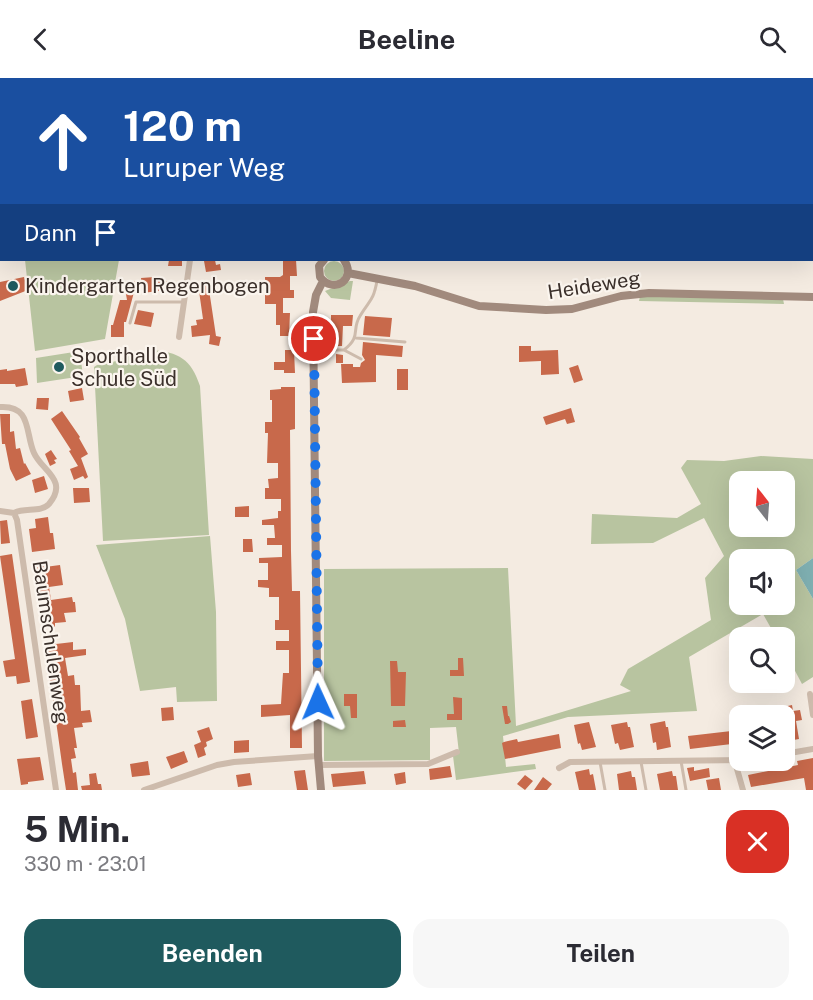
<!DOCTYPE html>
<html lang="de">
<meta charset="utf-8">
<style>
body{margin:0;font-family:"Public Sans",sans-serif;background:#f7f7f7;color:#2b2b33;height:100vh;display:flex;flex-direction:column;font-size:22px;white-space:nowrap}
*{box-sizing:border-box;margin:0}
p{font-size:20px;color:#7c7c81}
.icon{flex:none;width:33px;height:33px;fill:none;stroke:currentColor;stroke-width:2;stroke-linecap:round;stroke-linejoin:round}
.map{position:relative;height:712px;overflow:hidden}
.details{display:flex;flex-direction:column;background:#fff;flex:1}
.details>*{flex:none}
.top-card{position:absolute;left:0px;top:0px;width:813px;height:183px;box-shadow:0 6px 24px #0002;background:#1a4fa0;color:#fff;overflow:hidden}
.needle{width:39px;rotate:343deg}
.buttons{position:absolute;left:729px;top:393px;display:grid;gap:12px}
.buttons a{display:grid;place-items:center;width:66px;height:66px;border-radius:12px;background:#fff;box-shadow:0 6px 24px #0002;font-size:30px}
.pin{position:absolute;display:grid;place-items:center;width:51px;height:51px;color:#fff;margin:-26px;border:3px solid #fff;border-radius:50%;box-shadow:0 2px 6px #0007}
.me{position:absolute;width:66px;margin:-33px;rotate:359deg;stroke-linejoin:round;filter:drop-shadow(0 0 4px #0008)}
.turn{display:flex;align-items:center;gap:21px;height:126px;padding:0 24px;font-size:27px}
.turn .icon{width:78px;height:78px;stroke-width:2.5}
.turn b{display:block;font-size:42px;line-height:51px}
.then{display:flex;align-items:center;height:57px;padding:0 24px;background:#0003;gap:12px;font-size:22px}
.round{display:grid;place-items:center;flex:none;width:63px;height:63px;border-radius:18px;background:#f7f7f7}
.summary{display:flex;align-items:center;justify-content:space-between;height:102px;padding:0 24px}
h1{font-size:36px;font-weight:700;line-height:45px}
.primary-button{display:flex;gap:12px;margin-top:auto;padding:12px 24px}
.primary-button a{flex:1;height:69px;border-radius:18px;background:#1f5a5e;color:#fff;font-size:24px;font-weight:700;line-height:69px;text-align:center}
.primary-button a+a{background:#f7f7f7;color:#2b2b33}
header{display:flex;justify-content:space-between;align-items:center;height:78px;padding:0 24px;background:#fff;font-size:27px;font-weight:700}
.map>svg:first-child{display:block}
.green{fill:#b8c4a0;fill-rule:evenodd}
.water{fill:#7fb0b2}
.building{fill:#c8694b}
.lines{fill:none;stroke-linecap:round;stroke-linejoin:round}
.lane{stroke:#cdbbac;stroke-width:3}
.street{stroke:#cdbbac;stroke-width:6}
.secondary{stroke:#a18a7d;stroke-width:8}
.route{stroke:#1a73e8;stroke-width:10;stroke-dasharray:0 18}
.poi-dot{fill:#1f5a5e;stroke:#fbf5ee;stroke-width:2}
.labels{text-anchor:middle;stroke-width:4.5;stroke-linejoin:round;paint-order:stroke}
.street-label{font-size:20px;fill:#3b302b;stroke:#fbf5ee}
.poi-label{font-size:20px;fill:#3b302b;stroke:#fbf5ee;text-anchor:start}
</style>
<header><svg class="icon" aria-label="back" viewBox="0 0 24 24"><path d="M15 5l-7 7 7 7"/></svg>Beeline<svg class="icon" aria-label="search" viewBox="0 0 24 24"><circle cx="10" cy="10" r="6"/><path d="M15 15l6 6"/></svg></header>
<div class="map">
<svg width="813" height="712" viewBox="0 0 813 712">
<rect width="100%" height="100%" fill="#f4ebe1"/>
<path class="green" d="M25,182H119L105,261L35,273Z
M324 193a10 10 0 1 1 20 0a10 10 0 1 1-20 0Z
M350,203H353L350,222L331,220L325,213Z
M640,218L783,221L784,226L639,223Z
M151,272C179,274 191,281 200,308L209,457L103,463L94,289L97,287C117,286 132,274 151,272Z
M74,274L75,284L81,283L83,298L37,305L36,280Z
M761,378L813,381V480L796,492L813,521V599L802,606L785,574L784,560L776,559L763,536L689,579L697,633L568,639L503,658L506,689L535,686L536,691L456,702L453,678L459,675L456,649L430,650V682L324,683V491L508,490L516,648L631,613L620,607L628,591L711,542L705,500L724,478L704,440L653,465L591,466L592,436L677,440L701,426L681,390L687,382L724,383ZM740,404H784V448H740ZM740,482H784V526H740Z
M210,458L216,534L217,623L177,624L176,609L140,613L125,541L96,467Z"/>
<path class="water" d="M813,480V521L796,492Z"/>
<path class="building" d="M169,182H182V188H168Z
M215,182L216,187L220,186L221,192L206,194L204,183Z
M283,182H296L297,198H290V212H294V220H283V235H290L289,258H280V247H276V226H265V199H280L283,197Z
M24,199L28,212L0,223V204Z
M155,199L156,203H175V214H165V212L143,215L141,200Z
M137,203L126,244H124V259H111V247H113L120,222H127L124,205Z
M208,205L216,258L221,259L219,268L209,266L210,257L192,259L191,248L197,247L196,242L203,241L198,206Z
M138,232L154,235L151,249L134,246Z
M331,237H353L352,248H343L342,268H331Z
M365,238L392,240L390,259L363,257Z
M363,264L403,268L402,279L376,277V304L342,305L341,286H353V289H360L361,285L365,282L362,277Z
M519,268H531V273L558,272L559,296L541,297V283L519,284Z
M285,272H294L295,295H284V292H274V284H285Z
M336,276L343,277V285H336Z
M578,287L583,302L574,305L569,290Z
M25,290L28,307L16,309L15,306H0V292L7,291V293Z
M397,291H408V312H397Z
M281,309H295V351L290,352L291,473L292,513H300L302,670H290V637L261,639V627L281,626L283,595H289V572H276V563H289V552H275V542H279V519H269V510L258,509V502H268V485H259V480L282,479V467H267V460H275L274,447H262V442L278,440V433H281V421H265V410H269L268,401L278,400V385H267L268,355H265V344H272V322H270V312L281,311Z
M82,310L84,322L70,324L68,313Z
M37,320H49L48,332L36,331Z
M571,330L575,344L567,346L565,341L546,347L543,339Z
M62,333L80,359L79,360L88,376L81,380L88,399L85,401L83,398L74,402L70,391L78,388L69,373L71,372L51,341Z
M0,336H10V354L14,353L16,371L20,370L24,386L25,385L31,396L16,403L10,391L5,366H2Z
M51,372L57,381L54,382L56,385L50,388L45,376Z
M44,398L48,411L35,415L32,402Z
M73,410H89L90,424L74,425Z
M249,428V439H235V429Z
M48,439L50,455H53L55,471L32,474L29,451L36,450L35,441Z
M7,442L10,465L1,466L0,443Z
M243,461H252L253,474H243Z
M12,476L30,604L17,606L16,598L6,599L3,583L15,581L0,478Z
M44,484L45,489L60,487L63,507L49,509L51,522L72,519L73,524H75L76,534L64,535L66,544L55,545V549L43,550L34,486Z
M55,562L56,566L73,564V572L86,571V577L65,580L68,598L74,597L75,607H80L81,633L90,632L92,644L82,645L83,649L74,650L77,670H74L76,680L71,681L73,695L76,694L78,712H66L62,686L45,564Z
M458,580H463L464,598H450V592H458Z
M390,583H397L398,594H406L405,628H391Z
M344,616H357V640H351L350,628H344Z
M453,619L462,620V642H447V636H454Z
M32,621L38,659L26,661L21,623Z
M774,627L775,631L792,627L793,633L800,632L802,642L796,643L799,661L788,663L784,638H745L744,635Z
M502,628H507L508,638H509L511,644L508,646H505Z
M173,629L174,642L162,643L161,630Z
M405,642L406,649H393V643Z
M665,643L666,649H668L671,669L657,672L656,664L653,665L650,646Z
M589,644L596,669L582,672L580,665L578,666L574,647Z
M627,644L628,649H630L634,669L620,672L618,665L615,666L611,647Z
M209,649L213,661L206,664L207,668L204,670L206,677L198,680L194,667L201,664L197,653Z
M740,652V665L690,671L688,658Z
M559,656L561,670L505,681L502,665L504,664L517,661L518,664Z
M249,662V674L234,675V663Z
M184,673L188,684L171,691L166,679Z
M40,679L44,702L28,704V706L21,707L17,681Z
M813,680V712H806L804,700L751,709L748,697L798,687L797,683Z
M148,683L150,697L132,699L130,686Z
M450,688L452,699L430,702L429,691Z
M694,689V693L709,690L710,699L690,703L687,690Z
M589,691L590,697L593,696L596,712H579L575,694Z
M305,692L308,712H297L294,693Z
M364,693L366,706L333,709L331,696Z
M631,693L632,699H635L637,712H619L617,696Z
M672,693L673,698H676L678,712H660L657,696Z
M405,694L406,705L396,707L394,696Z
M96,695L98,706H101L102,712H82L81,708L90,707L89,696Z
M250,695L252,707L238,709L236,697Z
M525,697L533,703L525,712L517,706Z
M543,699L552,706L547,712H534Z
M719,700L721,712H708L706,702Z"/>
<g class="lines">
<path class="lane" d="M130,245L136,224H183
M356,260L405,264
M316,272H344L361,281
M344,272C362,258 351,252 360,238C370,221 373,224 377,203
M681,683L686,712
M600,684L605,712
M641,684L646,712"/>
<path class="street" d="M0,105H2
M179,259L190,182
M0,329C32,327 25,355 34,375C42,393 69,402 49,426C41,435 24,429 14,435
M0,433L14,435L17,442L56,712
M810,616L813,637
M784,676L813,671
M735,684L743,712
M319,687L428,686L457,674
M559,690L570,684L745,682
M144,712L217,687L234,684L318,678"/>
<path class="secondary" d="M309,0V2
M324,182L319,188L320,199C334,217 357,201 344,182
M348,195L415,208L479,228L546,232L572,231L621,218L649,215L813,219
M321,712L318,678L313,234L316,217L323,203"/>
</g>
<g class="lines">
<path class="route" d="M314,261L318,624"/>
</g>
<g class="poi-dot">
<circle cx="13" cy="208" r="6"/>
<circle cx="59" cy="289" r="6"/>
</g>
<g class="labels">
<g class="street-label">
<text transform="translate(594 207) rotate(-9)" y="7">Heideweg</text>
<text transform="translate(51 564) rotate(82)" y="7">Baumschulenweg</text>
</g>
<g class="poi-label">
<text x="25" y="215">Kindergarten Regenbogen</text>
<text x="71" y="285">Sporthalle<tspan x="71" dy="23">Schule Süd</tspan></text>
</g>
</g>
</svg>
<div class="buttons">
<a><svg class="needle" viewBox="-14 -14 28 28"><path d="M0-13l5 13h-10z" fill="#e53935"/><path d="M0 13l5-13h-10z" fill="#7c7c81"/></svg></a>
<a><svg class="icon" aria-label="sound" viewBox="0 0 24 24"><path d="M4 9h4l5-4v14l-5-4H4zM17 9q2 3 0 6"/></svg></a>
<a><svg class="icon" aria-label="search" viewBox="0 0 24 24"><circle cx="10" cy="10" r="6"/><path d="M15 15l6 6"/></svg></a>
<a><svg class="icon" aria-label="layers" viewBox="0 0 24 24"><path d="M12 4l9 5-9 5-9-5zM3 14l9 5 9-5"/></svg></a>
</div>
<div class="pin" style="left:314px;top:261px;background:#d93025"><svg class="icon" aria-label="arrive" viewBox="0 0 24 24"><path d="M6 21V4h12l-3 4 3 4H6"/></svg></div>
<svg class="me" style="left:318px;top:624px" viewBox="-20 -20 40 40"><path d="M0-17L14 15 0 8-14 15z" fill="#1a73e8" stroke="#fff" stroke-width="4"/></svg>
<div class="top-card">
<div class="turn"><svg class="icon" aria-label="ahead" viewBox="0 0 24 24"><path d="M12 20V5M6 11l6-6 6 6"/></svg><div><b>120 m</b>Luruper Weg</div></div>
<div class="then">Dann<svg class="icon" aria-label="arrive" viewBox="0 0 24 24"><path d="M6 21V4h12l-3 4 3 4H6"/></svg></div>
</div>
</div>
<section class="details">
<div class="summary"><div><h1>5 Min.</h1><p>330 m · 23:01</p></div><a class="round" style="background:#d93025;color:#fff"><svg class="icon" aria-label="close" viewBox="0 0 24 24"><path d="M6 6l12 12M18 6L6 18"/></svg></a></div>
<div class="primary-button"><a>Beenden</a><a>Teilen</a></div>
</section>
